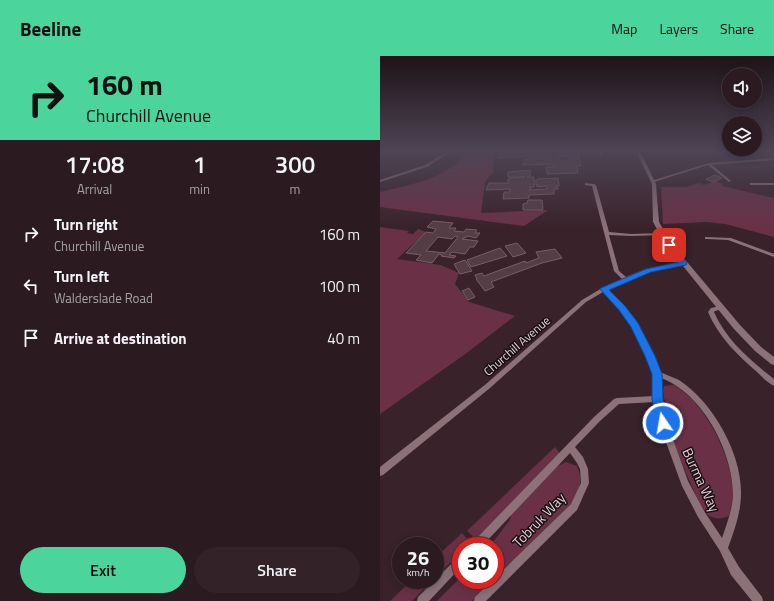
<!DOCTYPE html>
<style>
body{margin:0;font-family:"Titillium Web",sans-serif;background:#332329;color:#f1f3f6;height:100vh;display:flex;flex-direction:column;font-size:15px;white-space:nowrap}
*{box-sizing:border-box;margin:0}
p{font-size:13px;color:#a6a1a5}
.icon{flex:none;width:22px;height:22px;fill:none;stroke:currentColor;stroke-width:2;stroke-linecap:round;stroke-linejoin:round}
.map{position:relative;flex:1;overflow:hidden}
.sheet{display:flex;flex-direction:column;background:#2b1a20;width:380px}
.sheet>*{flex:none}
.top-card{background:#4bd49b;color:#111;overflow:hidden}
.controls{position:absolute;left:342px;top:12px;display:grid;gap:8px}
.controls a{display:grid;place-items:center;width:40px;height:40px;border-radius:50%;background:#2b1a20;box-shadow:0 2px 10px #0003,0 0 0 1px #47383e;font-size:20px}
.speed{position:absolute;left:12px;top:481px;display:flex;gap:8px;font-size:20px;font-weight:700;text-align:center}
.speed>*{display:grid;place-content:center;width:52px;height:52px;border-radius:50%;background:#2b1a20;box-shadow:0 2px 10px #0003,0 0 0 1px #47383e;line-height:1}
.speed small{font-size:10px;font-weight:400}
.speed .limit{border:6px solid #d22;background:#fff;color:#111}
.pin{position:absolute;display:grid;place-items:center;width:34px;height:34px;color:#fff;margin:-17px;border-radius:8px;box-shadow:0 2px 6px #0006}
.me{position:absolute;width:44px;margin:-22px;rotate:348deg;stroke-linejoin:round;filter:drop-shadow(0 0 3px #0008)}
.turn{display:flex;align-items:center;gap:14px;height:84px;padding:0 20px;font-size:18px}
.turn .icon{width:52px;height:52px;stroke-width:2.5}
.turn b{display:block;font-size:28px;line-height:34px}
.eta{display:flex;justify-content:space-evenly;align-items:center;height:68px;text-align:center}
.eta b{font-size:24px;font-weight:600;line-height:28px}
.button{display:flex;gap:8px;margin-top:auto;padding:8px 20px}
.button a{flex:1;height:46px;border-radius:24px;background:#4bd49b;color:#111;font-size:16px;font-weight:600;line-height:46px;text-align:center}
.button a+a{background:#332329;color:#f1f3f6}
ul{padding:0;list-style:none}
li{display:flex;align-items:center;gap:12px;height:52px;padding:0 20px}
li div{flex:1}
li b{display:block;font-size:15px}
li em{font-style:normal}
header{display:flex;align-items:center;gap:24px;box-sizing:border-box;height:56px;padding:0 20px;background:#4bd49b;color:#111}
header strong{font-size:19px}
nav{display:flex;gap:22px;margin-inline-start:auto;font-size:14px}
main{display:flex;flex:1;min-height:0}
.map>svg:first-child{display:block}
.green{fill:#6a3146}
.building{fill:#553d45;stroke:#785e66;fill-rule:evenodd}
.lines{fill:none;stroke-linecap:round;stroke-linejoin:round}
.minor{fill:#8c7179;fill-rule:evenodd}
.tertiary{fill:#8c7179;fill-rule:evenodd}
.route{fill:#1a73e8;stroke:#114b97}
.labels{text-anchor:middle;stroke-width:3;stroke-linejoin:round;paint-order:stroke}
.street-label{font-size:12px;fill:#e2d3d7;stroke:#190f13}
.near-street-label{font-size:14px;fill:#e2d3d7;stroke:#190f13}
</style>
<header>
<strong>Beeline</strong>
<nav><a>Map</a><a>Layers</a><a>Share</a></nav>
</header>
<main>
<section class="sheet">
<div class="top-card">
<div class="turn"><svg class="icon" aria-label="right" viewBox="0 0 24 24"><path d="M7 20v-9h11M14 6l5 5-5 5"/></svg><div><b>160 m</b>Churchill Avenue</div></div>
</div>
<div class="eta">
<div><b>17:08</b><p>Arrival</p></div>
<div><b>1</b><p>min</p></div>
<div><b>300</b><p>m</p></div>
</div>
<ul>
<li><svg class="icon" aria-label="right" viewBox="0 0 24 24"><path d="M7 20v-9h11M14 6l5 5-5 5"/></svg><div><b>Turn right</b><p>Churchill Avenue</p></div><em>160 m</em></li>
<li><svg class="icon" aria-label="left" viewBox="0 0 24 24"><path d="M17 20v-9H6M10 6l-5 5 5 5"/></svg><div><b>Turn left</b><p>Walderslade Road</p></div><em>100 m</em></li>
<li><svg class="icon" aria-label="arrive" viewBox="0 0 24 24"><path d="M6 21V4h12l-3 4 3 4H6"/></svg><div><b>Arrive at destination</b></div><em>40 m</em></li>
</ul>
<div class="button"><a>Exit</a><a>Share</a></div>
</section>
<div class="map">
<svg width="394" height="545" viewBox="0 0 394 545">
<rect width="100%" height="100%" fill="#39222a"/>
<path class="green" d="M89,95H118L114,97L113,116L105,126L101,157L168,154L144,170L0,151V136C31,129 68,122 89,95Z
M335,125L343,128L342,130L394,142V181L345,168L326,166L283,168L281,131H307L319,127L324,129Z
M0,171L29,175L27,177L33,178L38,173L46,176L17,203L61,209L79,217L75,228L89,246L135,260L84,299L0,358Z
M294,329C326,348 351,399 353,436C353,443 351,452 349,460C338,464 332,463 323,455L297,397L287,364L293,363L291,354H286L283,335L284,330Z
M175,391L180,398L96,483L87,475Z
M186,406L197,410C203,425 200,431 194,445L115,523V490H100L104,486L112,487L130,464L131,458L176,411Z
M82,477L91,487L87,490H81V496L55,522V502Z
M81,521V524H114L92,545H57Z
M32,524H53L32,545H10Z"/>
<path class="building" d="M167,95L198,97L201,110H197L198,117L167,118L166,111H174V108L143,109V107H145V103H151V100L118,102V97L146,96V98L164,99L163,96ZM176,100H188L189,105H179V101Z
M150,114V120L147,121H154V125H157V123L178,122L179,130H176L178,133H174V138L149,139V142L123,143L124,136H130V133L106,134L109,127H129L127,124H129V122L145,121H128V116ZM154,128H157V131L167,130V133L149,134L151,132L149,131H154Z
M335,119L342,122L333,126L326,123Z
M148,144H162L163,154H143V148L147,147Z
M53,165L73,167L69,172H76L74,175L84,176L86,173L97,174L95,177H100L96,182L88,180L82,183L98,185L94,191H90L85,198L72,196L69,199L76,200L74,202L61,200L62,199L59,198L52,207L36,204L41,199L26,197L46,176L53,177L56,173L47,171ZM75,180L78,181L65,197L46,195L58,181L72,183Z
M137,187L146,197L133,201L125,190Z
M120,192L127,200L91,211L87,204Z
M175,193L182,202L162,207L111,226L114,231L105,235L96,223H97L95,219L102,217L104,220L145,205L146,207L159,202L156,196Z
M85,204L92,215L80,218L74,208Z
M89,232L95,241L88,244L82,235Z"/>
<g class="lines">
<path class="minor" d="M68,95H72L47,111L0,126V124L45,109Z
M219,95H222V99H220Z
M394,102V104L332,109L350,124L351,125L349,126L328,109L274,126L271,125L329,107Z
M205,127L214,128L216,129L229,176L251,178L283,177L285,178L283,179L251,180L229,179L239,215L246,221L258,216L303,206L305,207V208L262,218L228,233C239,245 250,256 258,270C267,285 273,301 280,316C286,319 293,321 299,324C333,346 362,398 361,438C361,457 354,475 348,492L359,511L382,541L383,545H372L351,519L340,495L318,461L302,430L279,367L275,346L239,348L220,365L195,391L203,401L208,413L209,427L197,454L106,545H94L95,541L113,524H115V522L191,448L201,427L200,413L197,407L190,397L102,490H90L92,487L214,361L234,343L237,342L274,340V318L260,285L253,271L240,253L223,236L206,246L110,332L3,419L0,420V411L106,328L202,244L222,232L242,223L234,215L212,130L205,129ZM281,322C322,337 352,394 353,437C353,452 347,467 342,482L324,455L308,425L287,367L282,343Z
M370,127H394V129H370Z
M325,181L351,182L394,198V201L348,184L327,183H325Z
M340,250L343,252L342,253L335,255L334,256C346,284 371,305 394,323V330C388,327 382,321 377,316C357,299 338,280 328,256L331,252Z
M81,499V511L49,545H37L38,541L78,501Z"/>
<path class="tertiary" d="M256,95H260L276,128L279,166L292,188L360,269L381,291L394,301V309L391,308L375,295L354,273L286,189L273,166L272,128Z"/>
</g>
<linearGradient id="sky" x2="0" y2="1"><stop stop-color="#1f1317"/><stop offset="0.55" stop-color="#4e4455"/><stop offset="1" stop-color="#4e4455" stop-opacity="0"/></linearGradient>
<rect width="394" height="172" fill="url(#sky)"/>
<path class="route" d="M287,187H292L307,207L306,209L271,216L229,234L245,250L258,267L275,300L282,318L283,343L289,367L287,371L283,372L279,371L277,367L272,343V318L265,300L251,271L239,254L220,233L221,232L266,213L298,206L286,189Z"/>
<g class="labels">
<g class="street-label">
<text transform="translate(137 290) rotate(-41)" y="4">Churchill Avenue</text>
</g>
<g class="near-street-label">
<text transform="translate(321 424) rotate(65)" y="5">Burma Way</text>
<text transform="translate(159 464) rotate(-46)" y="5">Tobruk Way</text>
</g>
</g>
</svg>
<div class="controls">
<a><svg class="icon" aria-label="sound" viewBox="0 0 24 24"><path d="M4 9h4l5-4v14l-5-4H4zM17 9q2 3 0 6"/></svg></a>
<a><svg class="icon" aria-label="layers" viewBox="0 0 24 24"><path d="M12 4l9 5-9 5-9-5zM3 14l9 5 9-5"/></svg></a>
</div>
<div class="speed"><div>26<small>km/h</small></div><div class="limit">30</div></div>
<div class="pin" style="left:289px;top:189px;background:#d93025"><svg class="icon" aria-label="arrive" viewBox="0 0 24 24"><path d="M6 21V4h12l-3 4 3 4H6"/></svg></div>
<svg class="me" style="left:283px;top:367px" viewBox="-20 -20 40 40"><circle r="17" fill="#1a73e8" stroke="#fff" stroke-width="3"/><path d="M0-11L8 9 0 5-8 9z" fill="#fff"/></svg>
</div>
</main>
